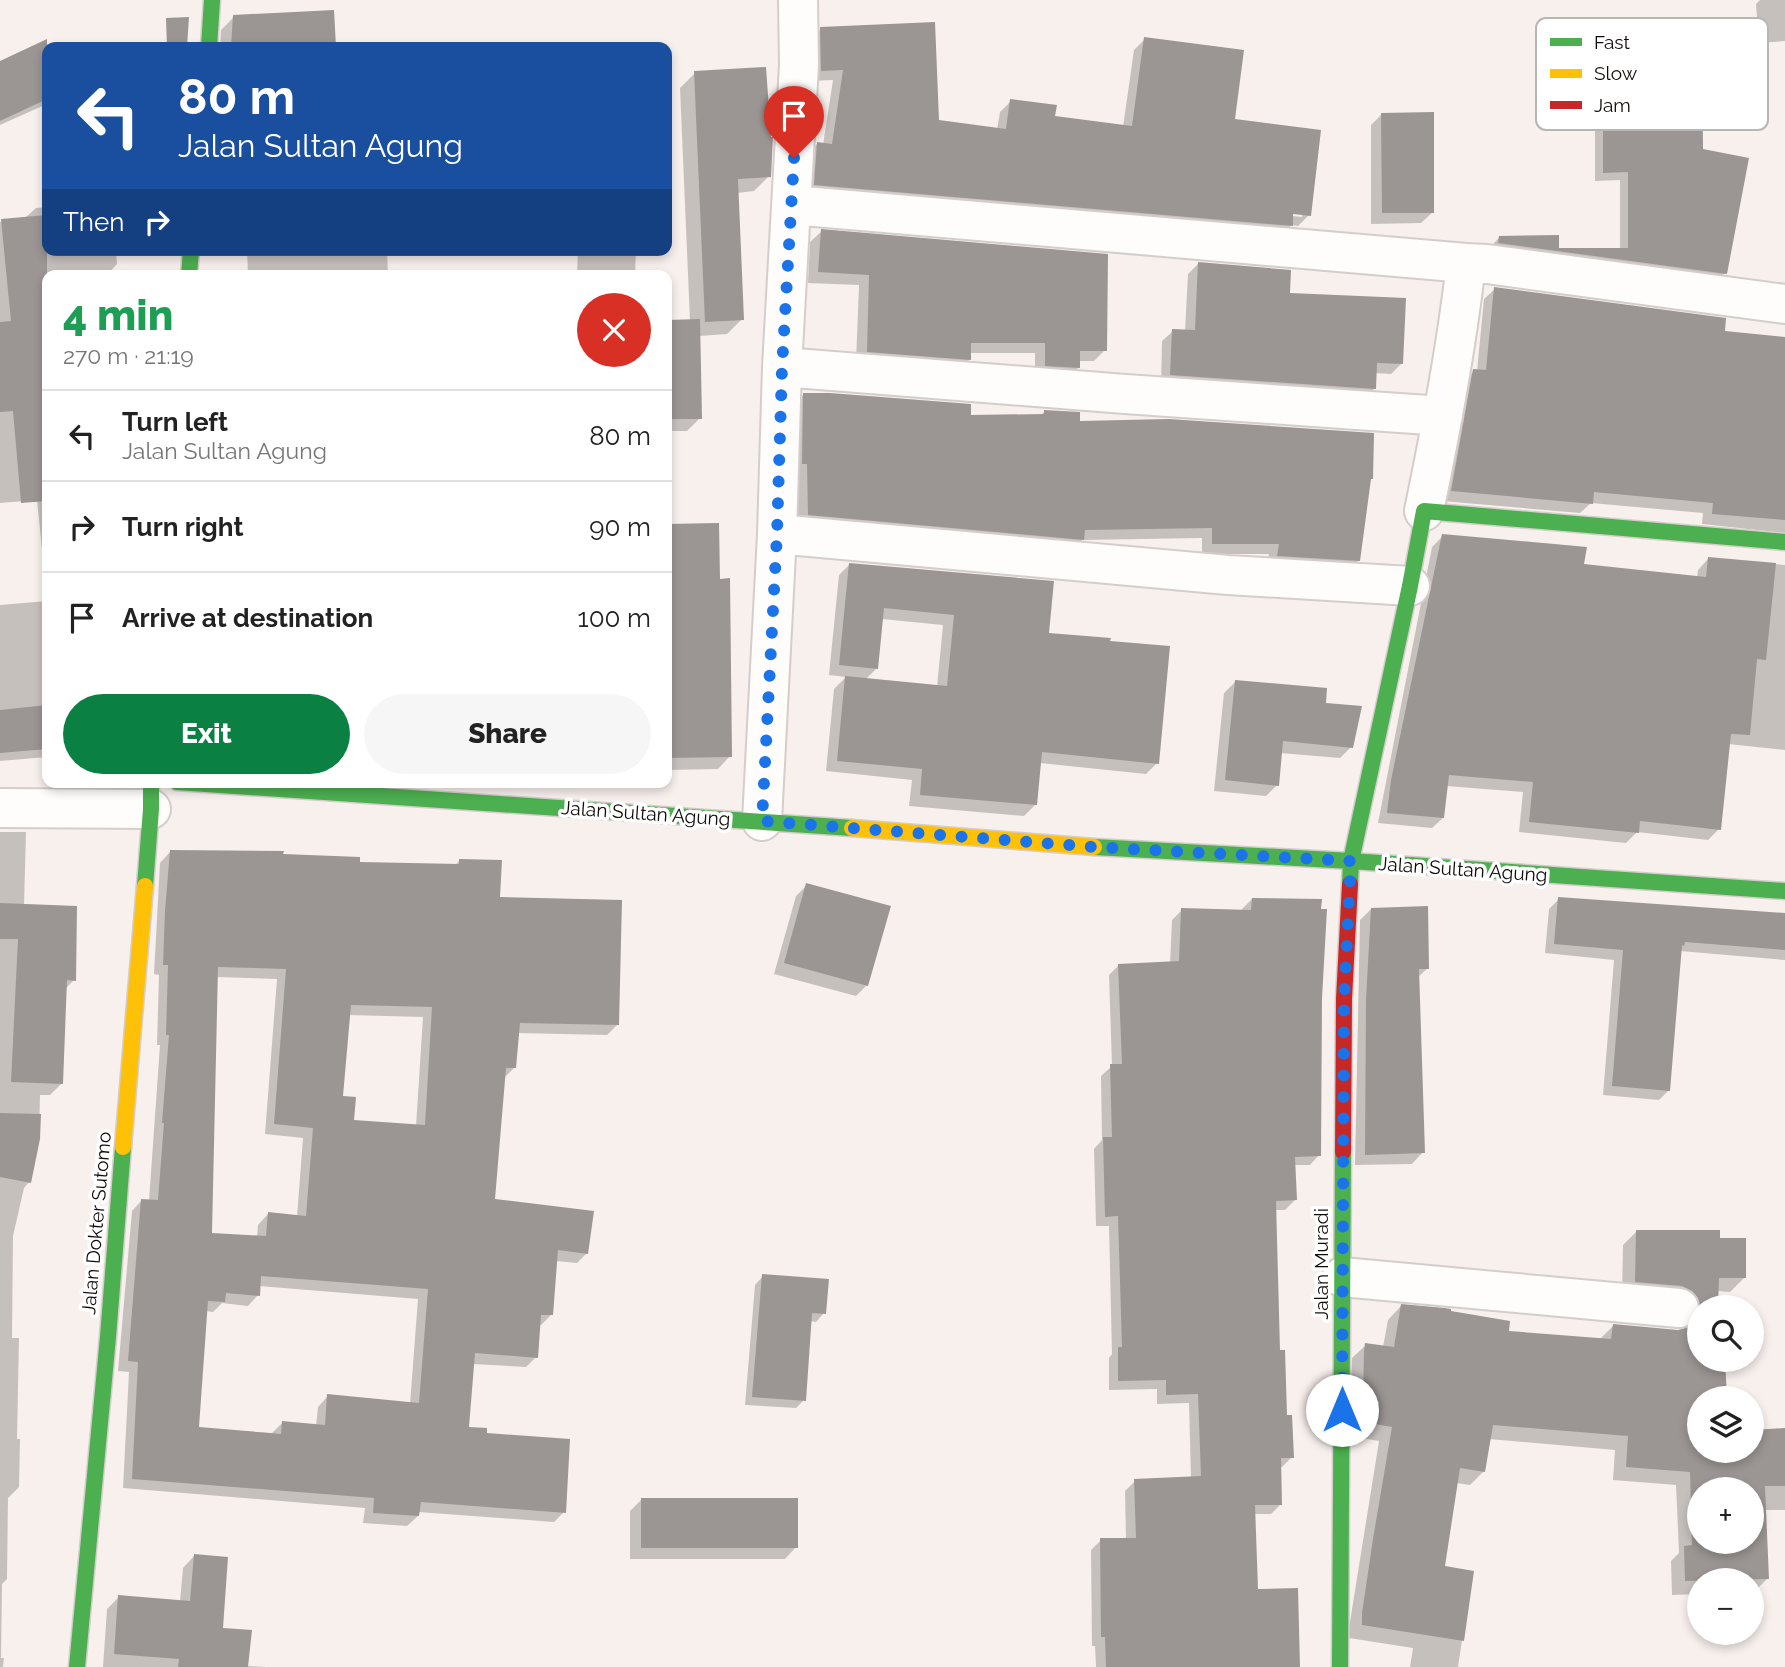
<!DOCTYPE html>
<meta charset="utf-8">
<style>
body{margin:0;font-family:Raleway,sans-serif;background:#f6f6f6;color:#222;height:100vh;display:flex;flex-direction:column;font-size:26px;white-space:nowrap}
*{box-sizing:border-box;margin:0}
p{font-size:23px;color:#767676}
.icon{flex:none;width:38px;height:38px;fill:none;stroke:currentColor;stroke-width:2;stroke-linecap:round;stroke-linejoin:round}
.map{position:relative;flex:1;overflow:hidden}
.sheet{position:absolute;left:42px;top:270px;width:630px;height:518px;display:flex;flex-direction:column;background:#fff;border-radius:14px;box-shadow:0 4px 10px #0003}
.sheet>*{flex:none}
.top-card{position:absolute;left:42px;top:42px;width:630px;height:214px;border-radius:14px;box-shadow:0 4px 10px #0003;background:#1a4fa0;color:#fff;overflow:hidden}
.fabs{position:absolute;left:1687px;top:1295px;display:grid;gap:14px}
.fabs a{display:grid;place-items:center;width:77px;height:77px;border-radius:50%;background:#fff;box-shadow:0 4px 10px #0003;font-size:35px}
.pin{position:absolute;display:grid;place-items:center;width:60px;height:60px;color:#fff;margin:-72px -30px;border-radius:50% 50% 50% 0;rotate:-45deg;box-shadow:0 0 7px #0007}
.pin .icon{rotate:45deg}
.me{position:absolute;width:77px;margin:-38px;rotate:0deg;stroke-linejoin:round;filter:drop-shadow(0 0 5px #0008)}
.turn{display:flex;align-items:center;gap:24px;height:147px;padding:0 21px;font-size:32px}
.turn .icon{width:91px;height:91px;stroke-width:2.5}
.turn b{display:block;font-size:49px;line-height:60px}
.then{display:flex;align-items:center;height:66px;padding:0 21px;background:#0003;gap:14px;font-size:26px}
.round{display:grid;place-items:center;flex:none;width:74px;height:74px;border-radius:37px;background:#f6f6f6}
.headline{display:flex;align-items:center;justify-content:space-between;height:119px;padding:0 21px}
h1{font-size:42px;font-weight:800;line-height:52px;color:#1e9e55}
.primary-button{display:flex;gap:14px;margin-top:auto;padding:14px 21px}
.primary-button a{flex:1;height:80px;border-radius:42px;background:#0b8043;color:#fff;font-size:28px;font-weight:800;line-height:80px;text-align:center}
.primary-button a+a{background:#f6f6f6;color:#222}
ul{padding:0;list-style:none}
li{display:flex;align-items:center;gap:21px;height:91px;padding:0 21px;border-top:2px solid #e0e0e0}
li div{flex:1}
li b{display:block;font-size:26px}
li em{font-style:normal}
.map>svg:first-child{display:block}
.shadow{fill:#0003;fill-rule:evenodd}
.building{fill:#9b9593;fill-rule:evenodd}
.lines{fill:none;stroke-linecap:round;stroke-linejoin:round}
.street-casing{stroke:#d4cdcb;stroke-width:42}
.fast-casing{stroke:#d4cdcb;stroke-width:19}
.slow-casing{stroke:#d4cdcb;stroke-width:19}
.jam-casing{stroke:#d4cdcb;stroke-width:19}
.street{stroke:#fefdfc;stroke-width:38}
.fast{stroke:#4caf50;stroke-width:16}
.slow{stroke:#ffc107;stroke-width:16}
.jam{stroke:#c62828;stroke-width:16}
.route{stroke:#1a73e8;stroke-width:12;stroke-dasharray:0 21.6}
.labels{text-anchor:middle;stroke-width:7;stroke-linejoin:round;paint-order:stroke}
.street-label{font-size:19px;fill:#0f0b09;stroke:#fff}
.key{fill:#fff;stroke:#b7b6b5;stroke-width:2}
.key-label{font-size:19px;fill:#0f0b09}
</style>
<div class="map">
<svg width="1785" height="1667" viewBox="0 0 1785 1667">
<rect width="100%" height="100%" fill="#f8f0ed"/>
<path class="shadow" d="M1760,0H1785V41L1759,43L1756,4Z
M332,12L334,47H220L221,30L234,17Z
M821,29L937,122L997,130L1000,112L1011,101L1054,118L1123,127L1134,50L1145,39L1233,121L1309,215L1298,226L1291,225L1280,236L804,195L806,155L817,144L823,145L833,80L810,81V40ZM1285,211L1302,213V217L1285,215Z
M1659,39L1725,273L1717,282L1491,246L1500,237L1558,250H1620V180L1595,181V103L1604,94H1651V47Z
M47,56V104L0,125V63Z
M695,73L769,176L754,191L737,193L742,319L727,334L699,336L700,418L687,431H667V322L690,321L680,88Z
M1382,114L1433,212L1421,223L1371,224V125Z
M47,207V250H116L117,264L107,275H47V598L37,500L0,503V222L26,217L36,208Z
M822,231L1105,350L1094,361H1078V368L1067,379L1035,376V353H970V359L959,370L856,362L859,285L808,283L810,242Z
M247,250H387L388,275H248Z
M578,250H636L635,275H577Z
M1198,264L1288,295L1402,363L1391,374L1374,373V389L1363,399L1161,385L1162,341L1173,331H1185L1188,274Z
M1495,289L1723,333L1785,338V533L1702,524L1703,513L1591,503L1580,513L1442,501L1463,382L1474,371H1477L1484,299Z
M804,394L969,417L1040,416L1045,411L1078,422L1359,560L1348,571L1267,566L1269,554H1202V538L1082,540L1072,550L798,525L797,474L793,405Z
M667,525H718V580L730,756L718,769L667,770Z
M1443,536L1582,566L1697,578L1698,570L1708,559L1785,565V750L1728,744L1719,829L1708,840L1637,832L1626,843L1519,832L1523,792L1446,786L1443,818L1432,828L1378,823L1432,547Z
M850,564L1047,634L1157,763L1146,774L1040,763L1036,804L1024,816L909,806L912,780L826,771L834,689L846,677L829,675L839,575ZM882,619L943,625L937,687L865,680L877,668Z
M47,601V757L0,761V605Z
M1235,682L1324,704L1351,747L1340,758L1280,753L1277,785L1266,796L1214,791L1224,693Z
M0,832H26L24,906L74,980L65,989L61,1084L50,1095H40L39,1139L29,1182L24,1188L13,1236L12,1338H19L17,1439H20L19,1487L8,1498L7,1579L2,1584L1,1658H4L3,1667H0Z
M170,852L282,856L358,864L455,865L460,860L499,898L618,1024L607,1035L517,1033L514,1068L503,1079L493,1201L587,1253L577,1263L556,1261L551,1315L541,1325H539L536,1357L526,1367L472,1364L467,1429L485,1435L564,1512L554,1522L418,1512V1516L407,1526L363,1523L365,1508L123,1488L129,1372L118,1371L132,1211L142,1200L149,1201L160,1045H157L159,975L154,974L160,863ZM216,977L277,979L265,1134L303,1138L297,1217L268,1214L258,1225L257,1237L210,1235ZM348,1015L423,1017L416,1126L352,1122L341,1097ZM259,1286L418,1299L410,1404L328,1396L318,1407L316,1426L282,1423L272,1433L197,1429L206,1311L213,1312L222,1303L248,1306L258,1295Z
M807,885L867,985L856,996L774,974L796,896Z
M1252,899L1320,998L1319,1155L1310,1165H1294L1295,1200L1285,1210H1275L1279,1352L1292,1457L1282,1467H1280L1281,1504L1271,1514H1253L1256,1591L1298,1667H1096L1095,1646H1092L1091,1550L1101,1540H1126L1125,1491L1135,1481L1191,1478L1189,1403L1157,1404V1389L1109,1390V1358L1112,1354L1109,1226H1096L1094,1149L1102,1140L1101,1076L1112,1066L1109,975L1119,965L1170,963L1172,920L1182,910L1242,912V909Z
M1559,899L1785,914V960L1680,951L1669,1090L1659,1100L1603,1095L1614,960L1545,953L1549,909Z
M1371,909L1428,968L1417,978L1423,1152L1412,1164L1355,1165L1360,920Z
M1637,1231L1718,1240L1744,1278L1730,1292L1717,1291V1307H1699V1360H1724L1725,1398H1699V1451H1752V1432L1785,1430V1510H1765L1768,1578L1754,1592H1752V1580H1699V1594L1672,1595L1671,1561L1679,1553L1676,1485L1613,1480L1615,1450L1489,1439L1484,1471L1470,1485L1456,1483L1443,1568L1472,1573L1458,1667H1410L1413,1648L1349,1638V1628L1379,1441L1362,1438L1366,1414L1350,1412L1352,1358L1366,1345L1383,1347L1388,1320L1401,1306L1507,1333L1599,1340L1613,1326L1677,1332L1686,1330L1688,1326L1686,1314L1622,1295L1623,1245ZM1699,1489H1752V1542H1699Z
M763,1276L824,1313L816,1322L810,1321L804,1400L796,1408L745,1405L755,1285Z
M641,1500L796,1547L785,1559H630V1511Z
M194,1556L221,1629L247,1666L266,1667H103L107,1609L119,1597L180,1602L183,1568Z"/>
<path class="building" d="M334,10L336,47H231L233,15Z
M189,17L187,47H167L166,18Z
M935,22L939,120L1006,129L1010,99L1057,105L1055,116L1132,126L1144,37L1244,50L1235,119L1321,130L1311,216L1293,214V226L814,185L817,142L832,144L843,70L821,71L820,27Z
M1659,37H1702L1703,149L1749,158L1727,274L1498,243L1499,236L1559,235V248H1628V172L1603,173V93L1659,92Z
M47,39V99L0,121V61Z
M766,67L771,137H773L771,177L738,179L744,320L705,322L694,71Z
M1434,112V213H1382L1381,113Z
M47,215V501L21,503L13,411L0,412V322L11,321L1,219Z
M821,229L1108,254L1107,351H1080V368L1045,366V343H971V360L867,352L869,275L818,272Z
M1198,262L1291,270L1290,293L1406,298L1403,364L1377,363L1376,389L1170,375L1172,329L1195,330Z
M1494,287L1726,318L1725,331L1785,337V520L1712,514L1713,503L1594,492L1593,504L1451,491L1473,369L1486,370Z
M700,319L702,419H667V320Z
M803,393H830L971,404V415L1044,414V410L1080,412V421L1169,419L1374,433L1373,479H1371L1360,561L1277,556L1279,544H1212V528L1085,530L1084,540L808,515L807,464H802Z
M719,523L720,579L730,578L732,757L667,758V524Z
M1442,534L1587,547L1584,564L1706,577L1708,557L1776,563L1766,660L1757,659L1750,735L1731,734L1721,830L1640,821L1639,833L1529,822L1533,782L1449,775L1444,818L1387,813L1391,780Z
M849,563L1054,581L1049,633L1111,638L1110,641L1170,646L1159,764L1042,752L1037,805L920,795L922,769L837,761L845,676L947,686L954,615L884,608L878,669L839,665Z
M1235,680L1327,688L1326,703L1362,706L1353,748L1283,741L1279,786L1225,780Z
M47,705V749L0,753V710Z
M170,850L284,851L283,854L360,857V862L459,864V859L502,860L500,897L622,900L619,1025L520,1023L516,1068H506L495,1199L594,1211L588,1254L558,1250L553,1315H541L538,1358L475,1353L469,1427L487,1428V1433L570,1439L566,1513L421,1502L419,1516L373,1513L374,1498L132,1479L138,1362L128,1361L141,1199L158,1200L164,1123H162L169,1035H166L168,965H163L165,911ZM218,967L286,969L274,1124L313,1128L306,1216L268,1212L266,1236L212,1233ZM351,1005L432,1007L425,1125L354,1120L356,1097L343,1096ZM261,1276L428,1289L419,1403L327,1394L325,1425L282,1421L281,1434L199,1427L208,1301L225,1302L226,1293L260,1296Z
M806,883L891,906L868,986L784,963Z
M1558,897L1785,913V950L1685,942L1684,946L1682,945L1670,1091L1612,1086L1623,950L1554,944Z
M1252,898L1322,899L1321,909H1327L1322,998L1321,1156L1295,1157L1297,1200L1276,1201L1280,1350H1285L1287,1415H1292L1294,1458H1281L1282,1505H1255L1258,1589L1298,1588L1300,1667H1106L1105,1637H1101L1100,1538H1136L1134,1479L1201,1476L1198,1394L1166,1395V1380L1118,1381V1347H1122L1118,1216L1105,1217L1103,1137H1112L1110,1064H1122L1118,964L1179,961L1181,908L1251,910Z
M0,903L77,906L76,981L67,980L63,1084L11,1082L18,939H0Z
M1428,906L1429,969H1419L1425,1153L1365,1155L1366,1000L1371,908Z
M0,1113L41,1114L40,1139L31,1183L0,1177Z
M1636,1230H1720V1238H1746V1278H1719L1718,1307H1700L1698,1298L1692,1291L1682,1286L1635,1282Z
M762,1274L829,1279L826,1314L812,1313L806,1401L752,1397Z
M1401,1304L1445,1308L1451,1309V1311L1510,1321L1509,1331L1611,1339L1613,1324L1678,1330L1689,1327L1696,1321L1699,1314V1360H1725L1727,1398H1699V1451H1752V1430L1785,1428V1486H1765L1769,1579L1685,1581L1684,1546L1692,1545L1690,1472L1626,1467L1628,1436L1493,1425L1485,1472L1460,1468L1445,1566L1474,1571L1464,1641L1362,1625V1613L1373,1539L1392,1427L1375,1424L1379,1401L1363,1399L1364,1352L1365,1343L1394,1347ZM1699,1489H1752V1542H1699Z
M641,1498H798V1548H641Z
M194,1554L228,1557L223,1628L252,1630L248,1667H178L179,1659L114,1654L118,1595L190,1601Z"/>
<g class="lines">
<defs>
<path id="street" d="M792,205L1466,263
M782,367L1125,394L1443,416
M1424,511C1441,429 1457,346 1466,263L1487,264L1785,304
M777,534L1228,575L1410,586
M0,808L151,809
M762,821L777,534L782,367L799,65L798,0
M1342,1277L1679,1308"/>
<path id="fast" d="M209,47L212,0
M189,275L191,250
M177,782L852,828
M1094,847L1351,861L1785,891
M1350,884L1351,861L1410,586L1424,511L1785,542
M145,886L151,809V782
M77,1667L108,1337L123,1147
M1340,1667L1343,1152"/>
<path id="slow" d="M852,828L1094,847
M123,1147L145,886"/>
<path id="jam" d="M1343,1152L1344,999L1350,884"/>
</defs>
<use href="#street" class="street-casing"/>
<use href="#fast" class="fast-casing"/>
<use href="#slow" class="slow-casing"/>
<use href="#jam" class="jam-casing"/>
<use href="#street" class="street"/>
<use href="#fast" class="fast"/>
<use href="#slow" class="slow"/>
<use href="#jam" class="jam"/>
</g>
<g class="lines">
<path class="route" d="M794,158L782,368L777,534L762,821L1094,847L1351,861L1344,999L1342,1410"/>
</g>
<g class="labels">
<g class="street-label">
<text transform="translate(646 813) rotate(4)" y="7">Jalan Sultan Agung</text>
<text transform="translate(1463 869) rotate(4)" y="7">Jalan Sultan Agung</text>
<text transform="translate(96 1223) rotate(-85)" y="7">Jalan Dokter Sutomo</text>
<text transform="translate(1321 1264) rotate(-90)" y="7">Jalan Muradi</text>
</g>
</g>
<rect x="1536" y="18" width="232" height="112" rx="10" class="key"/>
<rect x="1550" y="38" width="32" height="8" fill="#4caf50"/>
<rect x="1550" y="69" width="32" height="9" fill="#ffc107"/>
<rect x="1550" y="101" width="32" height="8" fill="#c62828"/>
<g class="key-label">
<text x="1594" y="49">Fast</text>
<text x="1594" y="80">Slow</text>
<text x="1594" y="112">Jam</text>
</g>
</svg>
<div class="fabs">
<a><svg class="icon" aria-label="search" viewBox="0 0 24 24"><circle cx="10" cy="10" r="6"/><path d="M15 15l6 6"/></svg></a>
<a><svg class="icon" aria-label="layers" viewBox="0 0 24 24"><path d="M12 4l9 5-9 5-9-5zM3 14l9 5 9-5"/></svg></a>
<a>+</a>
<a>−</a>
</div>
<div class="pin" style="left:794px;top:158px;background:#d93025"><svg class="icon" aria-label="arrive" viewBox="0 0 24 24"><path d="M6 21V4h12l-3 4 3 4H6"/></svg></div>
<svg class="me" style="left:1342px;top:1410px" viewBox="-20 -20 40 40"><circle r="19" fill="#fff"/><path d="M0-13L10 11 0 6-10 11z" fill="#1a73e8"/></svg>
<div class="top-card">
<div class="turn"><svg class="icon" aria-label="left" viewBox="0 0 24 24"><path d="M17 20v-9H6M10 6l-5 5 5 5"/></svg><div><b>80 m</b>Jalan Sultan Agung</div></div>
<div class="then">Then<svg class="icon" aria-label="right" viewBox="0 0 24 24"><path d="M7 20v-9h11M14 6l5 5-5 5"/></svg></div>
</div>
<section class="sheet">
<div class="headline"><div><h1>4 min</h1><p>270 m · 21:19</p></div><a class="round" style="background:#d93025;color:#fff"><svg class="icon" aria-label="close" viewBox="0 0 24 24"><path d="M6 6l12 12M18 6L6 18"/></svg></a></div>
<ul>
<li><svg class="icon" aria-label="left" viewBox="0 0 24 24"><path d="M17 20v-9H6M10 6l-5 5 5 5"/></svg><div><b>Turn left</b><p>Jalan Sultan Agung</p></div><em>80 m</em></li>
<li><svg class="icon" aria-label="right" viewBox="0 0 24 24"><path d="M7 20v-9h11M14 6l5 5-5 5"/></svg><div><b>Turn right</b></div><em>90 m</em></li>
<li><svg class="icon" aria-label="arrive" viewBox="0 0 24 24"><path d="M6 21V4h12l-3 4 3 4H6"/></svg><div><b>Arrive at destination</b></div><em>100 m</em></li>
</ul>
<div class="primary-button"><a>Exit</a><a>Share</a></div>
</section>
</div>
